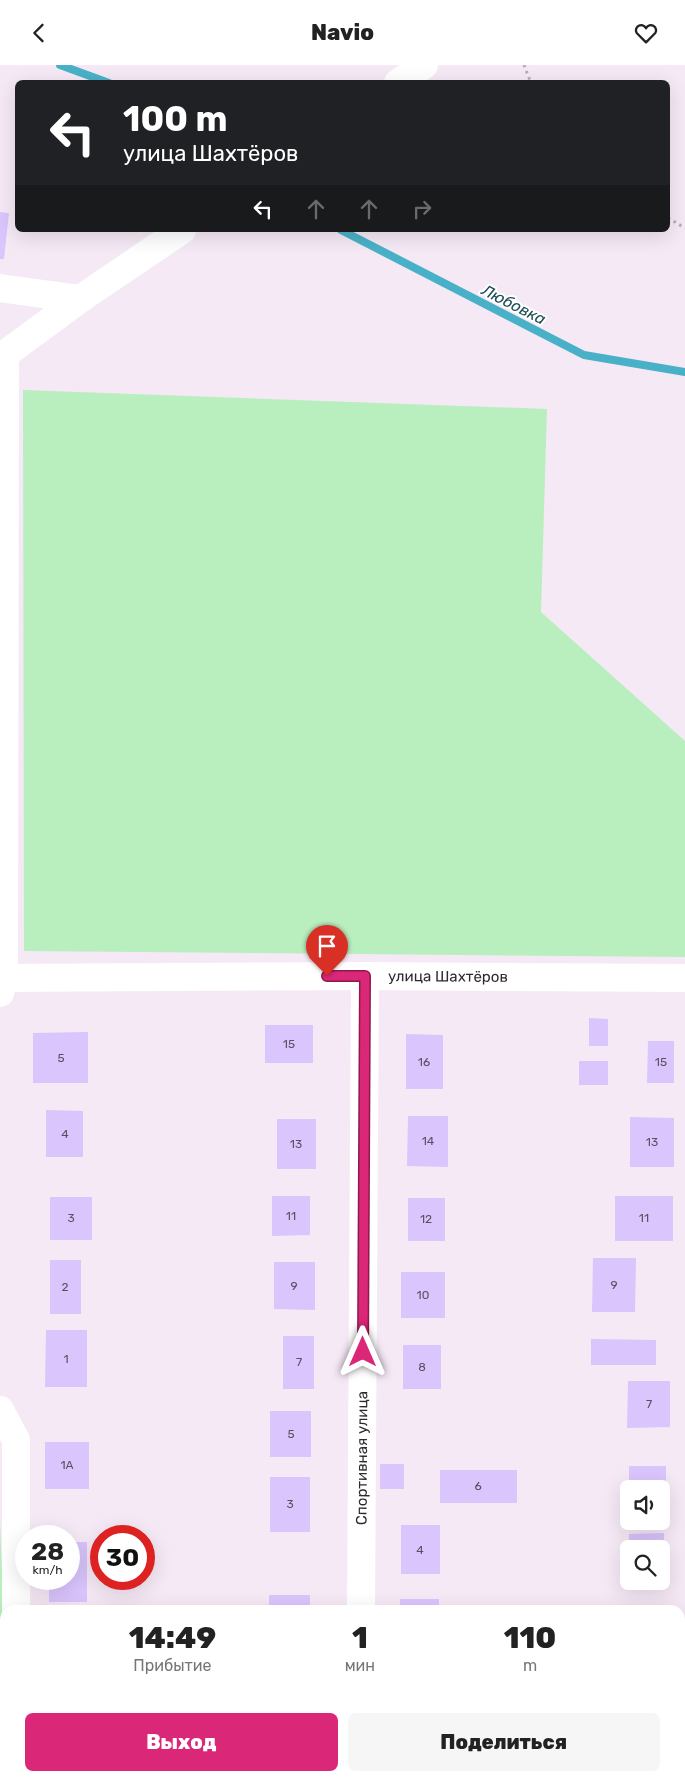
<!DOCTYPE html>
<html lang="ru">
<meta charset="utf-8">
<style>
body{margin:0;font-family:Rubik,sans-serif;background:#f6f6f6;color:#222;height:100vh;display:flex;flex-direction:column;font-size:19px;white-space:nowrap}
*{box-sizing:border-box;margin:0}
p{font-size:16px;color:#767676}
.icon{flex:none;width:28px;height:28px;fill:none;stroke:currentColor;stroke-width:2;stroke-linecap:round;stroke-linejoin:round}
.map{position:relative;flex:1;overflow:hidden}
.side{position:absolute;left:0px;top:1540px;width:685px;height:176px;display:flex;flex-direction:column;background:#fff;border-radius:15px 15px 0 0;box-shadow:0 5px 20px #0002}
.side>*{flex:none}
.hud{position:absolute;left:15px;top:15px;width:655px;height:152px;border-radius:8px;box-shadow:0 5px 20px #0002;background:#202124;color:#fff;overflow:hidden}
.buttons{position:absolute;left:620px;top:1415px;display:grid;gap:10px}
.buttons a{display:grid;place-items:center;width:50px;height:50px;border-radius:8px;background:#fff;box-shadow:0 5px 20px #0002;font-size:25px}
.speed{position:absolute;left:15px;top:1460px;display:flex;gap:10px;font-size:25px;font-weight:700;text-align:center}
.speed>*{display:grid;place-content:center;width:65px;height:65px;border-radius:50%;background:#fff;box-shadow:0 5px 20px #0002;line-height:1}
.speed small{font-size:12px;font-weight:400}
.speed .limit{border:8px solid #d22;background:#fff;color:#111}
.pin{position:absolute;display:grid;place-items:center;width:42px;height:42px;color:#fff;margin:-51px -21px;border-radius:50% 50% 50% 0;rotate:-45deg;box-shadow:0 0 5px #0007}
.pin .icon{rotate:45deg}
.me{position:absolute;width:55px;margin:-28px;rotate:0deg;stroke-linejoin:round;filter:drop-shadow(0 0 4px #0008)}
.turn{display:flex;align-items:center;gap:18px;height:105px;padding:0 25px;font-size:22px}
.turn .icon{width:65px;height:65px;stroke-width:2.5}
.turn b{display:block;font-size:35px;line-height:42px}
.lanes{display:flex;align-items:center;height:48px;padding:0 25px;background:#0003;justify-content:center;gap:25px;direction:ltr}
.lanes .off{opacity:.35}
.eta{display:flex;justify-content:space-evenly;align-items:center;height:85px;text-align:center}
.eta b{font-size:30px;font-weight:800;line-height:35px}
.action{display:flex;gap:10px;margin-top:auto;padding:10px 25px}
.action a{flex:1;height:58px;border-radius:8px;background:#db2777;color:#fff;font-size:20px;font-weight:800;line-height:58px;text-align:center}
.action a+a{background:#f6f6f6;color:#222}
header{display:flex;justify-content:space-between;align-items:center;height:65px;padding:0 25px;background:#fff;font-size:22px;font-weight:800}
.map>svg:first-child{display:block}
.green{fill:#b9eebe}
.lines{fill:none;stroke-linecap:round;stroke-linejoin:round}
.stream{stroke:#49b1c7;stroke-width:8}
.building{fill:#dac5fd}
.path{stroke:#b7adb8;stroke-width:3;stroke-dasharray:2.5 4;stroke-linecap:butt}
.lane{stroke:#fff;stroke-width:14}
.street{stroke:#fff;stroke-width:28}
.secondary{stroke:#fff;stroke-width:28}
.route-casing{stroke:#8e194d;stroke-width:12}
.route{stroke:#db2777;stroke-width:9}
.labels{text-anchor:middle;stroke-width:4;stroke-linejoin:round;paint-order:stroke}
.number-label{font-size:12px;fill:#595062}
.street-label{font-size:15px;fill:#2e292e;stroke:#fff}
.water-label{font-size:16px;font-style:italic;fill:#204d57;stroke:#fff}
</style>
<header><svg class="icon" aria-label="back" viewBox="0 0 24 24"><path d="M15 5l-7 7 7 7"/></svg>Navio<svg class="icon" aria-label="heart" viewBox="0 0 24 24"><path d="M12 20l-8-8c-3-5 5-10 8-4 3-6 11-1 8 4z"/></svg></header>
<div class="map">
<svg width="685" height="1716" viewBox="0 0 685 1716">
<rect width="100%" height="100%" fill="#f5e9f6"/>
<path class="green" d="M23,325L547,344L541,547L685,676V892L24,886Z
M0,1457L5,1586V1642L0,1658Z
M0,1680L5,1684V1711H22V1716H0Z
M44,1711H365V1716H45Z"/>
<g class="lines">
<path class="stream" d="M60,0L109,18
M341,165L584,290L685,307"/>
</g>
<path class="building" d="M0,147L9,148L4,194H0Z
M589,953L608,954V981H589Z
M265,960H313V998H265Z
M88,967V1018H33V968Z
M406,969L443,970V1024H406Z
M648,976H674V1018H647Z
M579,996H608V1020H579Z
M46,1045L83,1046V1092H46Z
M408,1051H448V1102L407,1101Z
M630,1052L674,1053V1102H630Z
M277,1054H316V1104H277Z
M272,1131H310V1170L272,1171Z
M615,1131H673V1176H615Z
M50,1132H92V1175H50Z
M408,1133H445V1176H408Z
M593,1193H636L635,1247H592Z
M50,1195H81V1249H50Z
M274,1197H315V1245L274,1244Z
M401,1207H445V1253H401Z
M46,1265H87V1322H45Z
M283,1271H314V1324H283Z
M591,1274L656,1275V1300H591Z
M403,1280H441V1324H403Z
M628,1316H670V1362L627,1363Z
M270,1346H311V1392H270Z
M45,1377H89V1424H45Z
M380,1399H404V1424H380Z
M629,1401H666V1449H661V1424H629Z
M440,1405H517V1438H440Z
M270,1412H310V1467H270Z
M401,1460H440V1509H401Z
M664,1468V1520H629V1516H661V1484H629V1469Z
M69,1477H87V1537H49V1514H69Z
M269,1530H310V1545H269Z
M400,1534H439V1545H400Z"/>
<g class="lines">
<path class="path" d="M524,0L531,18
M668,153L685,163
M0,1598L5,1600
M0,1676L5,1677
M293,1711L324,1716"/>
<path class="lane" d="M680,1642H685"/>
<g class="street">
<path d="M0,223L80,234"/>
<path id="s1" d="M0,913L365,911L685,913"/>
<path d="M0,928L4,913L5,290"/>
<path d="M0,1345L16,1375V1545"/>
<path id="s2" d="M361,1545L365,911"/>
</g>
<path class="secondary" d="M398,18L424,0
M0,293L80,234L182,165"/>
</g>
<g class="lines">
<defs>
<path id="route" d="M327,911H365L363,1287"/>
</defs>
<use href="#route" class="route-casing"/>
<use href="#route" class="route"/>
</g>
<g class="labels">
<g class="number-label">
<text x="289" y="983">15</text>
<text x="61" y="997">5</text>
<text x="424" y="1001">16</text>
<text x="661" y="1001">15</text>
<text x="65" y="1073">4</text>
<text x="428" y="1080">14</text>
<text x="652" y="1081">13</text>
<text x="296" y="1083">13</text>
<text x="291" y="1155">11</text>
<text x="71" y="1157">3</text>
<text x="644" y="1157">11</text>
<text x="426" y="1158">12</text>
<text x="614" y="1224">9</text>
<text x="294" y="1225">9</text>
<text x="65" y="1226">2</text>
<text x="423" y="1234">10</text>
<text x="66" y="1298">1</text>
<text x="299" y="1301">7</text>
<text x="422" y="1306">8</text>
<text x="649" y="1343">7</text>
<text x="291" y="1373">5</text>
<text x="67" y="1404">1А</text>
<text x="478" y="1425">6</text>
<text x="290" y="1443">3</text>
<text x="420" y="1489">4</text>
</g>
<g class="street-label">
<text dy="5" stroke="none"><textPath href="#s1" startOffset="448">улица Шахтёров</textPath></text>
<text dy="5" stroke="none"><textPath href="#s2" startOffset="152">Спортивная улица</textPath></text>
</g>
<g class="water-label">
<text transform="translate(514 239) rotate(27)" y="6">Любовка</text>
</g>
</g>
</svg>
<div class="buttons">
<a><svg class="icon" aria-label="sound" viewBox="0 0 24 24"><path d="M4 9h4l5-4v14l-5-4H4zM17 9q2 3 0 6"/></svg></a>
<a><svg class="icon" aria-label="search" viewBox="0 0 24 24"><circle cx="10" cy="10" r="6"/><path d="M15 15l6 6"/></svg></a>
</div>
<div class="speed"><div>28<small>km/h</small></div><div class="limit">30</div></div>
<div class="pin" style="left:327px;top:911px;background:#d93025"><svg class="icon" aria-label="arrive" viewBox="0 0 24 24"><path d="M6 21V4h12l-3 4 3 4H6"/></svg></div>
<svg class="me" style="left:363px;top:1287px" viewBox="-20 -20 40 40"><path d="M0-17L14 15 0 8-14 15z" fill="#db2777" stroke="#fff" stroke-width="4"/></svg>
<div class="hud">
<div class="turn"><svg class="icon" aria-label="left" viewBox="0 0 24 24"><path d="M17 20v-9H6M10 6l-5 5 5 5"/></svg><div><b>100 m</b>улица Шахтёров</div></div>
<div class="lanes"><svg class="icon" aria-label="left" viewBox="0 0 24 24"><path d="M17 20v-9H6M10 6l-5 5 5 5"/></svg><svg class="icon off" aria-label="ahead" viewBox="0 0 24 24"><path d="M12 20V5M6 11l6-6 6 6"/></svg><svg class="icon off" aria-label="ahead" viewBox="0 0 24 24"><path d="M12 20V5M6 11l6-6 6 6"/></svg><svg class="icon off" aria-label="right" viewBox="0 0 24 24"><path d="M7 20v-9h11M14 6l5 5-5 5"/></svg></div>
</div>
<section class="side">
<div class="eta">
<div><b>14:49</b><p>Прибытие</p></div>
<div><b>1</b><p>мин</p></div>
<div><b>110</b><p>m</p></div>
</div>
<div class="action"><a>Выход</a><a>Поделиться</a></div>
</section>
</div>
